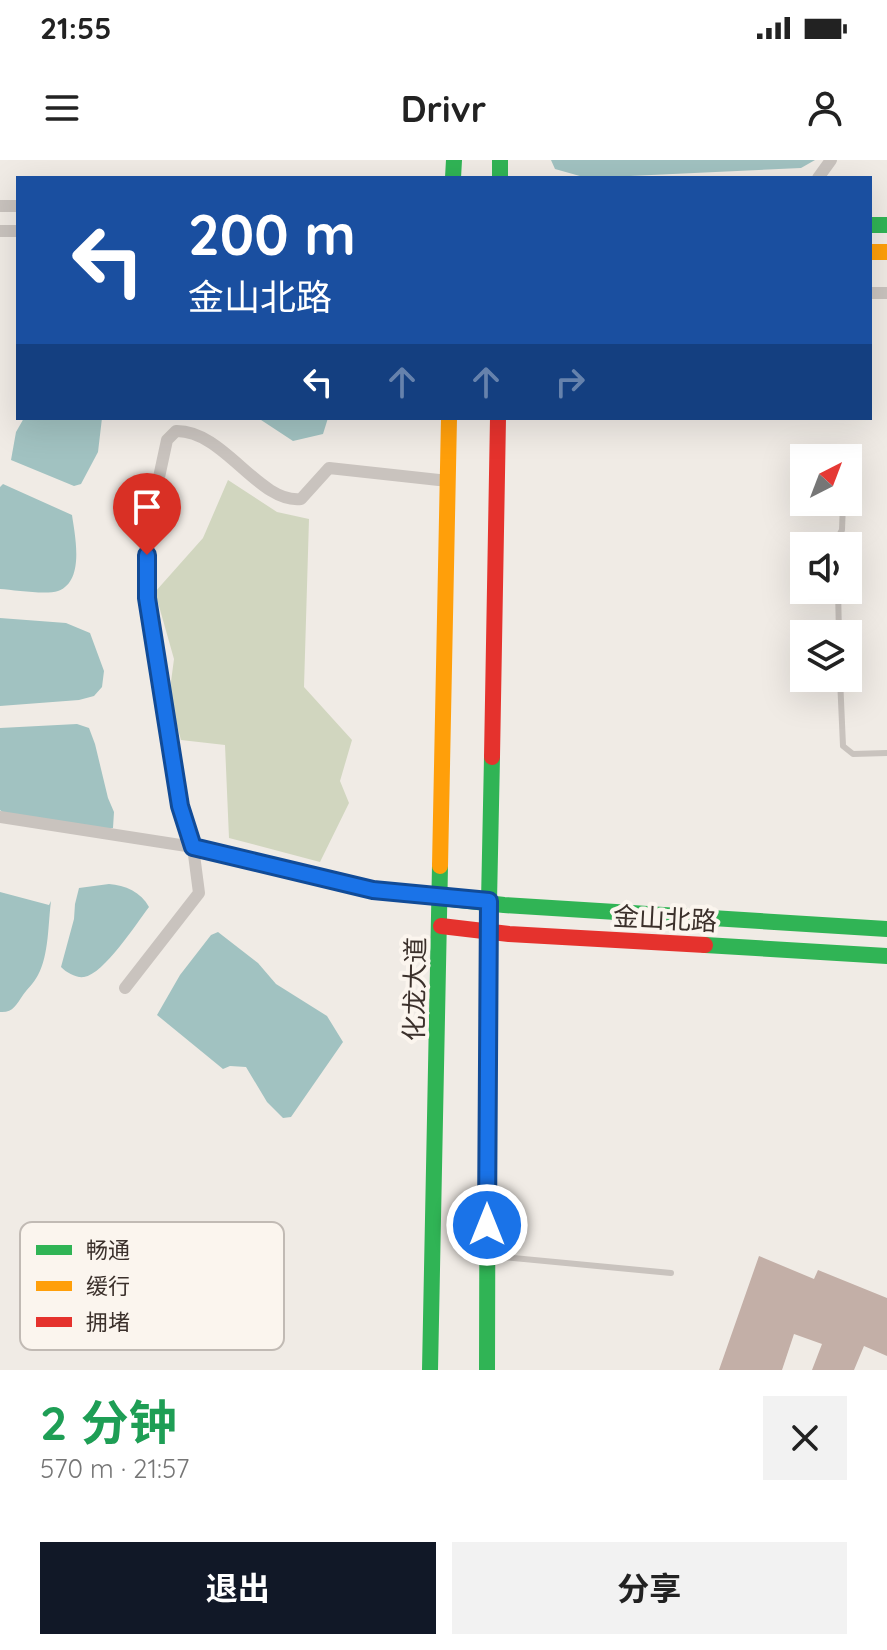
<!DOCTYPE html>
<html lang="zh">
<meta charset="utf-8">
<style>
body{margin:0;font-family:Quicksand,"Noto Sans SC",sans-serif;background:#f2f2f2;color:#222;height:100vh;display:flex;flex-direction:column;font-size:30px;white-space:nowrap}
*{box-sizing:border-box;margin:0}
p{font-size:26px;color:#767676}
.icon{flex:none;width:44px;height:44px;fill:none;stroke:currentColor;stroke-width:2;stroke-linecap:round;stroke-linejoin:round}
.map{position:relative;height:1210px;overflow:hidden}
.panel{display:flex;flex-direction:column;background:#fff;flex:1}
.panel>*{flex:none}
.top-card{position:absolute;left:16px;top:16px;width:856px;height:244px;border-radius:0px;box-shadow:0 8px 32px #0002;background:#1a4fa0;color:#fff;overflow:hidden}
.needle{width:52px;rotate:42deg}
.fabs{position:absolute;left:790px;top:284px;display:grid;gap:16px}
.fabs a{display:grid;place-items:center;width:72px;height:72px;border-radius:0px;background:#fff;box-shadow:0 8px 32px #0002;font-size:40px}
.pin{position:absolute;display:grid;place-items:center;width:68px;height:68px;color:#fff;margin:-82px -34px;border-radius:50% 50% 50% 0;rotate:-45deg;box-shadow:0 0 8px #0007}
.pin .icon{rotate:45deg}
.me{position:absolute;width:88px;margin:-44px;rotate:0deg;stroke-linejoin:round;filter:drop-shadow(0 0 6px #0008)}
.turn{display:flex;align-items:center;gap:28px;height:168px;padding:0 40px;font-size:36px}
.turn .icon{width:104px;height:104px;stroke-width:2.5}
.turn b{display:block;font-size:56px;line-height:68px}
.lanes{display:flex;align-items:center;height:76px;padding:0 40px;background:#0003;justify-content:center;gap:40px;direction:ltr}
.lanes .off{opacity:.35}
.round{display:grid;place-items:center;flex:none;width:84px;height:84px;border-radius:0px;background:#f2f2f2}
.summary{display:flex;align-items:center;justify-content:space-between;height:136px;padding:0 40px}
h1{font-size:48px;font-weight:700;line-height:60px;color:#1e9e55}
.primary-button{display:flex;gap:16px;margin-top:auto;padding:16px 40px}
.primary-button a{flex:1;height:92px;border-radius:0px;background:#111827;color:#fff;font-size:32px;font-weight:700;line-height:92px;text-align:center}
.primary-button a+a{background:#f2f2f2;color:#222}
.status{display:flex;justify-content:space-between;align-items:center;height:56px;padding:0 40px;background:#fff;direction:ltr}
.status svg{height:22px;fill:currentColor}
header{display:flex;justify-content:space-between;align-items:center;height:104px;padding:0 40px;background:#fff;font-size:36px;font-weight:700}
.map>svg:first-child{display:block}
.green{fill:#d1d6bf}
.water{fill:#a1c2c1}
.building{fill:#c3afa7}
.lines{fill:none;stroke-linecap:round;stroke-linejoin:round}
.lane{stroke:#c9c3be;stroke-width:6}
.street{stroke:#c9c3be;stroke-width:12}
.fast{stroke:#30b455;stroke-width:16}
.slow{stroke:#ff9f0a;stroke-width:16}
.jam{stroke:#e5322d;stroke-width:16}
.route-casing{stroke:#114b97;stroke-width:20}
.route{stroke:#1a73e8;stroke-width:14}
.labels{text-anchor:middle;stroke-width:8;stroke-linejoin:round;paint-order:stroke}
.street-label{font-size:26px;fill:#3b302b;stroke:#fbf5ee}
.key{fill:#fbf5ee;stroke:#c1bab4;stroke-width:2}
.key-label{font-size:22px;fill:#3b302b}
</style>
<div class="status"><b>21:55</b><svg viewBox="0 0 49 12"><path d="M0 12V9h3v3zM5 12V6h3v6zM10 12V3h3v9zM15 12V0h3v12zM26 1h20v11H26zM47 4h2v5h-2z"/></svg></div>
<header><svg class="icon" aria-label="menu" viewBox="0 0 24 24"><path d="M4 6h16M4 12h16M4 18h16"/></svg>Drivr<svg class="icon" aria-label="person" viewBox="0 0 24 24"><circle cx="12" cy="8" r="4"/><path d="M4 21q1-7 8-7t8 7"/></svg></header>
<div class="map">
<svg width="887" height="1210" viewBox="0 0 887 1210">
<rect width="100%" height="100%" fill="#f0ebe5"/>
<path class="green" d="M228,320L277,352L309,359L304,527L352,580L340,621L349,643L320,702L229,678L225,585L181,580L169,537L174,499L155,432L203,378Z"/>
<path class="water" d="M551,0H815L801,8L587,18L555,9Z
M24,258H102L98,292L81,324L74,326L11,300L16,272Z
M258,258H328L323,274L293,281Z
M3,324L72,355C75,376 85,421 58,431C46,435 14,430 0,429V327Z
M0,458L66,463L90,473L104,511L102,527L94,536L79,540L0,546Z
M77,564L89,568L95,584L108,638L114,652L113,668C78,667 27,675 0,650V568Z
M109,724C125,725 141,732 149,747C136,764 104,814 84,817C76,818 67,813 61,807L74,759L75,744L79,728Z
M0,732L49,745L51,741C48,764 49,795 38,815C34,823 28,828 23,835C16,845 13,853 0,852Z
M218,772L258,803L276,824L327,856L343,882L291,957L283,958L267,942L246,907L230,906L223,909L157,855L180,815L211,775Z"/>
<path class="building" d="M759,1096L814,1119L818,1110L887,1138V1196L864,1186L854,1210H812L822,1184L794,1174L782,1210H719Z"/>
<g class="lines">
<path class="lane" d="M836,386V381L842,370L843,343
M838,430L839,474
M840,518L843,586L853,594L887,593
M491,1096L671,1113"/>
<path class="street" d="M818,18L831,0
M0,46H18
M0,71H18
M870,133H887
M0,657L193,687
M125,828L199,733L193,687L180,646L147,438V373L167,280L176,271C224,270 259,344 301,339L329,308L448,321"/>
<path class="fast" d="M500,0V18
M453,18L454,0
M870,65H887
M380,731L504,745L887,769
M705,785L887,796
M430,1210L440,706
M487,1210L488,790L492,597"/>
<path class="slow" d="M870,92H887
M440,706L449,258"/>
<path class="jam" d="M492,597L498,258
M193,687L380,731
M441,766L509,774L705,785"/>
</g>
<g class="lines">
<defs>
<path id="route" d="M147,395V438L180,646L193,687L373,730L489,741L487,1065"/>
</defs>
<use href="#route" class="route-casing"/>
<use href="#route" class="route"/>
</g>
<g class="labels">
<g class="street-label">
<text transform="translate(665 759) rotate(3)" y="9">金山北路</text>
<text transform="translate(415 829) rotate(-89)" y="9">化龙大道</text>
</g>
</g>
<rect x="20" y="1062" width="264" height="128" rx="12" class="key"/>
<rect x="36" y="1085" width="36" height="10" fill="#30b455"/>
<rect x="36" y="1121" width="36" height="10" fill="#ff9f0a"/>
<rect x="36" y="1157" width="36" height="10" fill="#e5322d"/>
<g class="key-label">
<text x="86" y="1098">畅通</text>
<text x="86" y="1134">缓行</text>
<text x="86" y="1170">拥堵</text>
</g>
</svg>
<div class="fabs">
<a><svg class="needle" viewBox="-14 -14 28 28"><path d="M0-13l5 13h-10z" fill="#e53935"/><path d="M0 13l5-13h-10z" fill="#767676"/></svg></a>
<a><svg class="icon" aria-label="sound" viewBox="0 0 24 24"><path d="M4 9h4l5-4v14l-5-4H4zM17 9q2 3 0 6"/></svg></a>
<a><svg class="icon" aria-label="layers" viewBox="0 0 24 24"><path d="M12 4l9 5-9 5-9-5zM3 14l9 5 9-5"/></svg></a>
</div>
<div class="pin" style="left:147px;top:395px;background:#d93025"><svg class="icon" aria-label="arrive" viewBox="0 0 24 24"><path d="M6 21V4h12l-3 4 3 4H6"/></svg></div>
<svg class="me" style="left:487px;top:1065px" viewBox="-20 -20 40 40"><circle r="17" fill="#1a73e8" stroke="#fff" stroke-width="3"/><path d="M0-11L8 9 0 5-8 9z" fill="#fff"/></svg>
<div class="top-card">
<div class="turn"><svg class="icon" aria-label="left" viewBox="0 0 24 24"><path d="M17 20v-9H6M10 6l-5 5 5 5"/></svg><div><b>200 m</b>金山北路</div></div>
<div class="lanes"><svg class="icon" aria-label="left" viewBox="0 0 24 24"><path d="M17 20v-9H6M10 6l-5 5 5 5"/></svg><svg class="icon off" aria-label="ahead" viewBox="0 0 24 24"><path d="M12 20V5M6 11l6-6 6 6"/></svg><svg class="icon off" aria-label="ahead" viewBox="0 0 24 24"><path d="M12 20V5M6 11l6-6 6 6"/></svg><svg class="icon off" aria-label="right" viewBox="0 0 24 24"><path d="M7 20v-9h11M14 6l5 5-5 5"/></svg></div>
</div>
</div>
<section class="panel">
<div class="summary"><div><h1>2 分钟</h1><p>570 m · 21:57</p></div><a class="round"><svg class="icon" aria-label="close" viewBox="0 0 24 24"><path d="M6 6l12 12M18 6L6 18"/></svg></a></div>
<div class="primary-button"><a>退出</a><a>分享</a></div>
</section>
